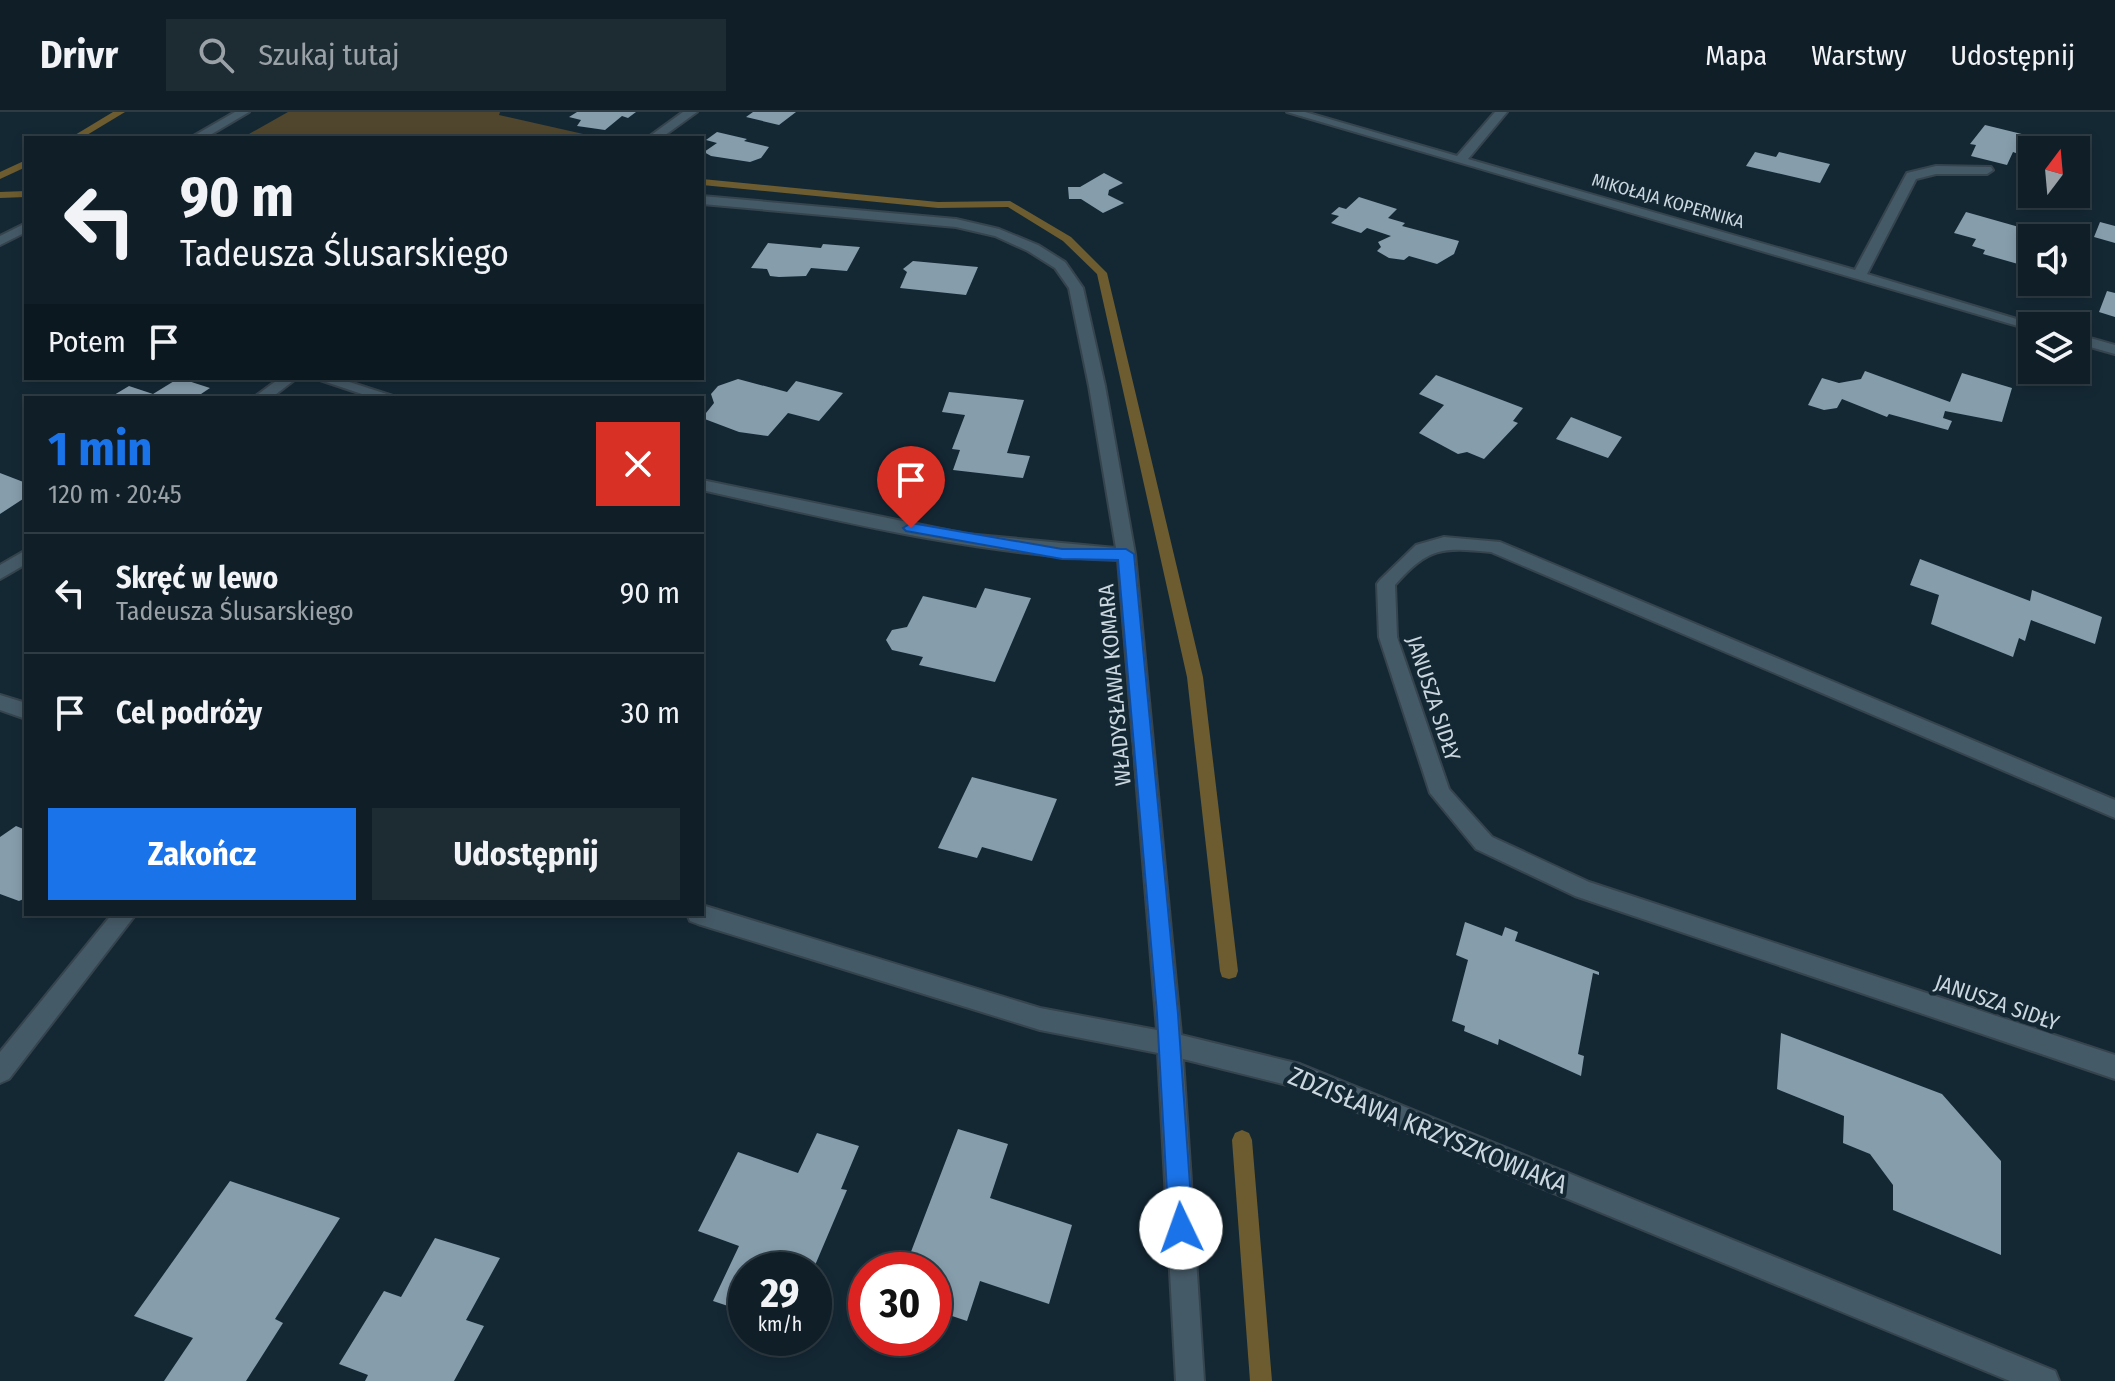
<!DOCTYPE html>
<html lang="pl">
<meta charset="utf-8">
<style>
body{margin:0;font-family:"Fira Sans Condensed",sans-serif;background:#1d2b33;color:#f1f3f6;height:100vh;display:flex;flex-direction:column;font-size:30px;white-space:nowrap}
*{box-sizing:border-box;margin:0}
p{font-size:26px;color:#9ba2a7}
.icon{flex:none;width:44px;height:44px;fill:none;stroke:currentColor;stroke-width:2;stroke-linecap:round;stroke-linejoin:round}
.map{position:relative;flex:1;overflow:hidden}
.drawer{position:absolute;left:24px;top:284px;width:680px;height:520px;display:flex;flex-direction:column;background:#0f1e27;border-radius:0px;box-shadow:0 4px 12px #0003,0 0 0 2px #2f3c44}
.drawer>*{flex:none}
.hud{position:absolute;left:24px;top:24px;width:680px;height:244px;border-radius:0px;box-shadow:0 4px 12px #0003,0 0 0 2px #2f3c44;background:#0f1e27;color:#f1f3f6;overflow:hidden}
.needle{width:52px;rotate:16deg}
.controls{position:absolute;left:2018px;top:24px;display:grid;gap:16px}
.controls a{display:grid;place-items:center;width:72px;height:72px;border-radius:0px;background:#0f1e27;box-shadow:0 4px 12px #0003,0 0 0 2px #2f3c44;font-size:40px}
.speed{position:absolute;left:728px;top:1140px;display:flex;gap:16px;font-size:40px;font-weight:700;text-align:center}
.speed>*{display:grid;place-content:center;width:104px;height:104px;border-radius:50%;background:#0f1e27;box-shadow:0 4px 12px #0003,0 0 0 2px #2f3c44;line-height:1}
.speed small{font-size:20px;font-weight:400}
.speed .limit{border:12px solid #d22;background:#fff;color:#111}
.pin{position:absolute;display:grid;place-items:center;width:68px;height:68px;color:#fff;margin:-82px -34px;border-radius:50% 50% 50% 0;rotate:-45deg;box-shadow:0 0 8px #0007}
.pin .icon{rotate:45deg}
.me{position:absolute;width:88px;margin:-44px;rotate:357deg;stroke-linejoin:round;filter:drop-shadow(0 0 6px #0008)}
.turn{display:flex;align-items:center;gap:28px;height:168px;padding:0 24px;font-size:36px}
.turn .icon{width:104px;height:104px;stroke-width:2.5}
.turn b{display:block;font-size:56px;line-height:68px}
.then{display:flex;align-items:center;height:76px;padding:0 24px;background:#0003;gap:16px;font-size:30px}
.round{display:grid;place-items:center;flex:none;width:84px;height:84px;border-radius:0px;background:#1d2b33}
.headline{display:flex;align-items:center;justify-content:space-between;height:136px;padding:0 24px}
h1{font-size:48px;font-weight:700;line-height:60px;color:#1a73e8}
.action{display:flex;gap:16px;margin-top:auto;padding:16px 24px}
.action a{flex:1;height:92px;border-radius:0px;background:#1a73e8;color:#fff;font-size:32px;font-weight:700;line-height:92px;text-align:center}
.action a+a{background:#1d2b33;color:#f1f3f6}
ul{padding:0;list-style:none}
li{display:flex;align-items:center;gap:24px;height:120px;padding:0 24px;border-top:2px solid #2f3c44}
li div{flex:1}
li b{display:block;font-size:30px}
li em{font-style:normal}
header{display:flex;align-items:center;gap:48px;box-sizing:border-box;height:112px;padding:0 40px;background:#0f1e27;border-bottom:2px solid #2f3c44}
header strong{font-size:38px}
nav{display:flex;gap:44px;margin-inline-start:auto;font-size:28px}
.search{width:560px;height:72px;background:#1d2b33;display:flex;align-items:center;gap:20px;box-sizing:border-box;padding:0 28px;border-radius:0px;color:#9ba2a7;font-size:30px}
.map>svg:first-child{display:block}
.green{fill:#50462d}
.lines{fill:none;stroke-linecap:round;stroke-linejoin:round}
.stream{fill:#6d5c2f;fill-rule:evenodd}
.building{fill:#869dac}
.minor-casing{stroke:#36444e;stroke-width:4}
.minor{fill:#455a67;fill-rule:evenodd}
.route{fill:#1a73e8;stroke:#114b97;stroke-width:2}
.labels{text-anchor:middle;stroke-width:8;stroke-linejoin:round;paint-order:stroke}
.far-street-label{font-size:18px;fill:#cbd7df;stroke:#142834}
.street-label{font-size:22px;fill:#cbd7df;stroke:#142834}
.near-street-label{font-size:26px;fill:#cbd7df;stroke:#142834}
</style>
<header>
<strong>Drivr</strong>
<div class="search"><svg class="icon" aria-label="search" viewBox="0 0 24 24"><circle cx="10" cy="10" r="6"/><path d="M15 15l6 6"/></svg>Szukaj tutaj</div>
<nav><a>Mapa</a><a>Warstwy</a><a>Udostępnij</a></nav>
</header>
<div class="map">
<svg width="2115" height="1269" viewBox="0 0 2115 1269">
<rect width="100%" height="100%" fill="#142834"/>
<path class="green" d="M288,0H500L499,3L601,26H242Z"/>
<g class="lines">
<path class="stream" d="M113,0H125L82,26H70Z
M26,48V55L0,67V60Z
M702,67L938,90L1010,89L1071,125L1107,161L1203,565L1238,859L1236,865L1229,867L1222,865L1220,859L1187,565L1097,162L1063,129L1008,95L938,96L702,73Z
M26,79V85L0,86V80Z
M1242,1018L1249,1021L1252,1028L1272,1269H1250L1232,1028L1235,1021Z"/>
</g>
<path class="building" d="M577,0H636L628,6L622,4L605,18L577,14L581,8L569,5Z
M753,0H796L779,13L746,5Z
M1985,13L2079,36L2032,38V47L2013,40L2007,53L1971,44L1976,33L1970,32Z
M717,20L747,27L744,29L769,35L761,46L750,50L711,44L704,40L717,31L706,28Z
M1755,40L1776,45L1779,40L1830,52L1820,71L1746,54Z
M1104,61L1123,71L1109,78L1108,83L1124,91L1103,101L1081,87H1069L1068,75H1080Z
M1359,85L1397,97L1388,106L1405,111L1402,114L1459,129L1454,142L1437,152L1409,144L1404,148L1389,146L1377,139L1381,135L1378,130L1391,124L1367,116L1361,121L1331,111L1339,104L1331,102L1339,95L1346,97Z
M1966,100L2054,125V126H2032V156L1983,142L1985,138L1972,134L1976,127L1954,121Z
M2100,110L2115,114V131L2094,125Z
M768,131L821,136L823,132L860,135L847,159L811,156L806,164L779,165L770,164L767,157L751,156Z
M913,149L978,155L966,183L900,176L907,160L903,157Z
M2076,169L2083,171L2078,182L2039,171Z
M2107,179L2115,181V205L2099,200Z
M1865,259L1950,290L1962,261L2012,276L2002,310L1945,299L1943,306L1952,309L1948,318L1889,302L1887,305L1842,287L1837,296L1824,298L1808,293L1822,266L1839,271L1861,267Z
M1436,263L1523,296L1513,309L1518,311L1484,347L1467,340L1458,342L1419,321L1444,293L1419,282Z
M179,266L210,276L195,286H109L129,274L153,282Z
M738,267L787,280L796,269L843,281L819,309L788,301L768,324L739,320L702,306L714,291L711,282L718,274Z
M949,280L1024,288L1007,341L1030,344L1023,366L953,358L960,338L952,337L965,303L942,300Z
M1571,305L1622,325L1608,346L1556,327Z
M0,361L26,371V385L0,402Z
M1920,447L2030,489L2032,478L2102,505L2095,532L2031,508L2025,529L2019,526L2013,545L1931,512L1939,483L1910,473Z
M985,476L1031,486L995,570L919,553L923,545L892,538L886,528L892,518L907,515L923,484L976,496Z
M972,665L1057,687L1032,749L982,735L977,746L938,736Z
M16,714L26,718V786L19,789L0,782V725Z
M1465,810L1502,824L1505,815L1518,820L1515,829L1599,860V863L1593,861L1578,942L1584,944L1581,964L1499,927L1498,933L1464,919L1465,914L1452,909L1468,848L1456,843Z
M1781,921L1942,982L2001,1049V1143L1893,1098V1073L1870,1042L1843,1031L1844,1004L1777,977Z
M958,1017L1008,1032L990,1086L1072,1113L1049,1192L980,1169L967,1209L934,1198V1158H904Z
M817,1021L859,1034L841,1077L847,1078L813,1158H746V1200L713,1189L739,1134L698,1119L738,1040L798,1061Z
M230,1069L340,1106L275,1207L283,1211L246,1269H164L193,1226L134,1204Z
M435,1126L500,1146L466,1208L484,1214L454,1269H365L368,1263L339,1252L384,1179L401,1185Z"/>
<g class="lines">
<defs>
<path id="minor" d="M235,0H249L205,26H190Z
M683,0H697L661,26H647Z
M1287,0H1305L1457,44L1495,0H1507L1468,47L1855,158L1907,61L1936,54L1991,55L1993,58L1987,62H1936L1916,67L1867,162L2040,214L2028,217Z
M702,84L956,107L999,117L1038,133L1065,150L1083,176L1105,274L1135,442L1181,923L1300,952L2055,1259L2059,1269H2010L1299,976L1183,947L1204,1269H1176L1158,941L1040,918L698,812L690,809L687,802H702V793L1040,896L1157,918L1118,448C976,443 840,409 702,378V368L966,422L1116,436L1089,274L1069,176L1055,156L1028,139L995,124L956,115L702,92Z
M26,111V120L0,133V124Z
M2076,222L2115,233V242L2076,231Z
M280,266H297L271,286H253Z
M314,266H337L399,286H374Z
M1444,425L1500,430L2115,688V706L1491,440C1443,435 1428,435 1395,473L1397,525L1449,677L1492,725L1589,770L2115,943V967L1575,784L1476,737L1430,681L1379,525L1377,472L1380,468L1416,433Z
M26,438V452L0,467V453Z
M0,583L26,591V607L0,598Z
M112,802H136L9,967L0,971V940Z"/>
</defs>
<use href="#minor" class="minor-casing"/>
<use href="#minor" class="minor"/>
</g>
<path class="route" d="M911,411L1062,437H1126L1134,442L1178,902L1193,1116L1189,1125L1181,1128L1172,1125L1169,1116L1157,902L1118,448L1062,447L906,419L903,416Z"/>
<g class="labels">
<g class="far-street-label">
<text transform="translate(1668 89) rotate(16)" y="6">MIKOŁAJA KOPERNIKA</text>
</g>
<g class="street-label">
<text transform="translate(1114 573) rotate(-95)" y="8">WŁADYSŁAWA KOMARA</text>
<text transform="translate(1434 586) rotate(72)" y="8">JANUSZA SIDŁY</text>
<text transform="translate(1997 890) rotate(19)" y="8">JANUSZA SIDŁY</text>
</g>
<g class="near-street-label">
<text transform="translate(1428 1018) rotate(22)" y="9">ZDZISŁAWA KRZYSZKOWIAKA</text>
</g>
</g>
</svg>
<div class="controls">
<a><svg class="needle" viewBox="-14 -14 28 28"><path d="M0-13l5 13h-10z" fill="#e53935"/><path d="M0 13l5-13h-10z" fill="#9ba2a7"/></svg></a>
<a><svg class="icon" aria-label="sound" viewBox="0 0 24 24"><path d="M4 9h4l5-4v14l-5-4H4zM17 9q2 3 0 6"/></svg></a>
<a><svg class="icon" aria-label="layers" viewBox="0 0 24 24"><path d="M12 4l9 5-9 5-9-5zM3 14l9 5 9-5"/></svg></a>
</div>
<div class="speed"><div>29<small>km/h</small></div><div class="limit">30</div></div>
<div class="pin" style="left:911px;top:416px;background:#d93025"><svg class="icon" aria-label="arrive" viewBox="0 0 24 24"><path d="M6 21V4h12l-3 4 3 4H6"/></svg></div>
<svg class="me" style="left:1181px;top:1116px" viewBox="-20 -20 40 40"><circle r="19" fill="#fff"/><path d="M0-13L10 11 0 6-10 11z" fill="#1a73e8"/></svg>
<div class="hud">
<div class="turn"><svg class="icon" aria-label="left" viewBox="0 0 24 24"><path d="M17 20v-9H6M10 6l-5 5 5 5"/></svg><div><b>90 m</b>Tadeusza Ślusarskiego</div></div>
<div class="then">Potem<svg class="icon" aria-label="arrive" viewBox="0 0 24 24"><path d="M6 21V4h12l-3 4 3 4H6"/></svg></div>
</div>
<section class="drawer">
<div class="headline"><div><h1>1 min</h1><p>120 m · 20:45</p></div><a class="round" style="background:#d93025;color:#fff"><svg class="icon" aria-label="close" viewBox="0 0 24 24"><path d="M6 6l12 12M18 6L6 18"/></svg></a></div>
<ul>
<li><svg class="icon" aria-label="left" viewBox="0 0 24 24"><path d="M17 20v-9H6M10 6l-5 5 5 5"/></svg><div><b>Skręć w lewo</b><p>Tadeusza Ślusarskiego</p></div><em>90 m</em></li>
<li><svg class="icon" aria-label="arrive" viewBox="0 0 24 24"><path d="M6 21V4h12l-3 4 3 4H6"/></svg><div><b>Cel podróży</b></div><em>30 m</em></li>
</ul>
<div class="action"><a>Zakończ</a><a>Udostępnij</a></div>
</section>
</div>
